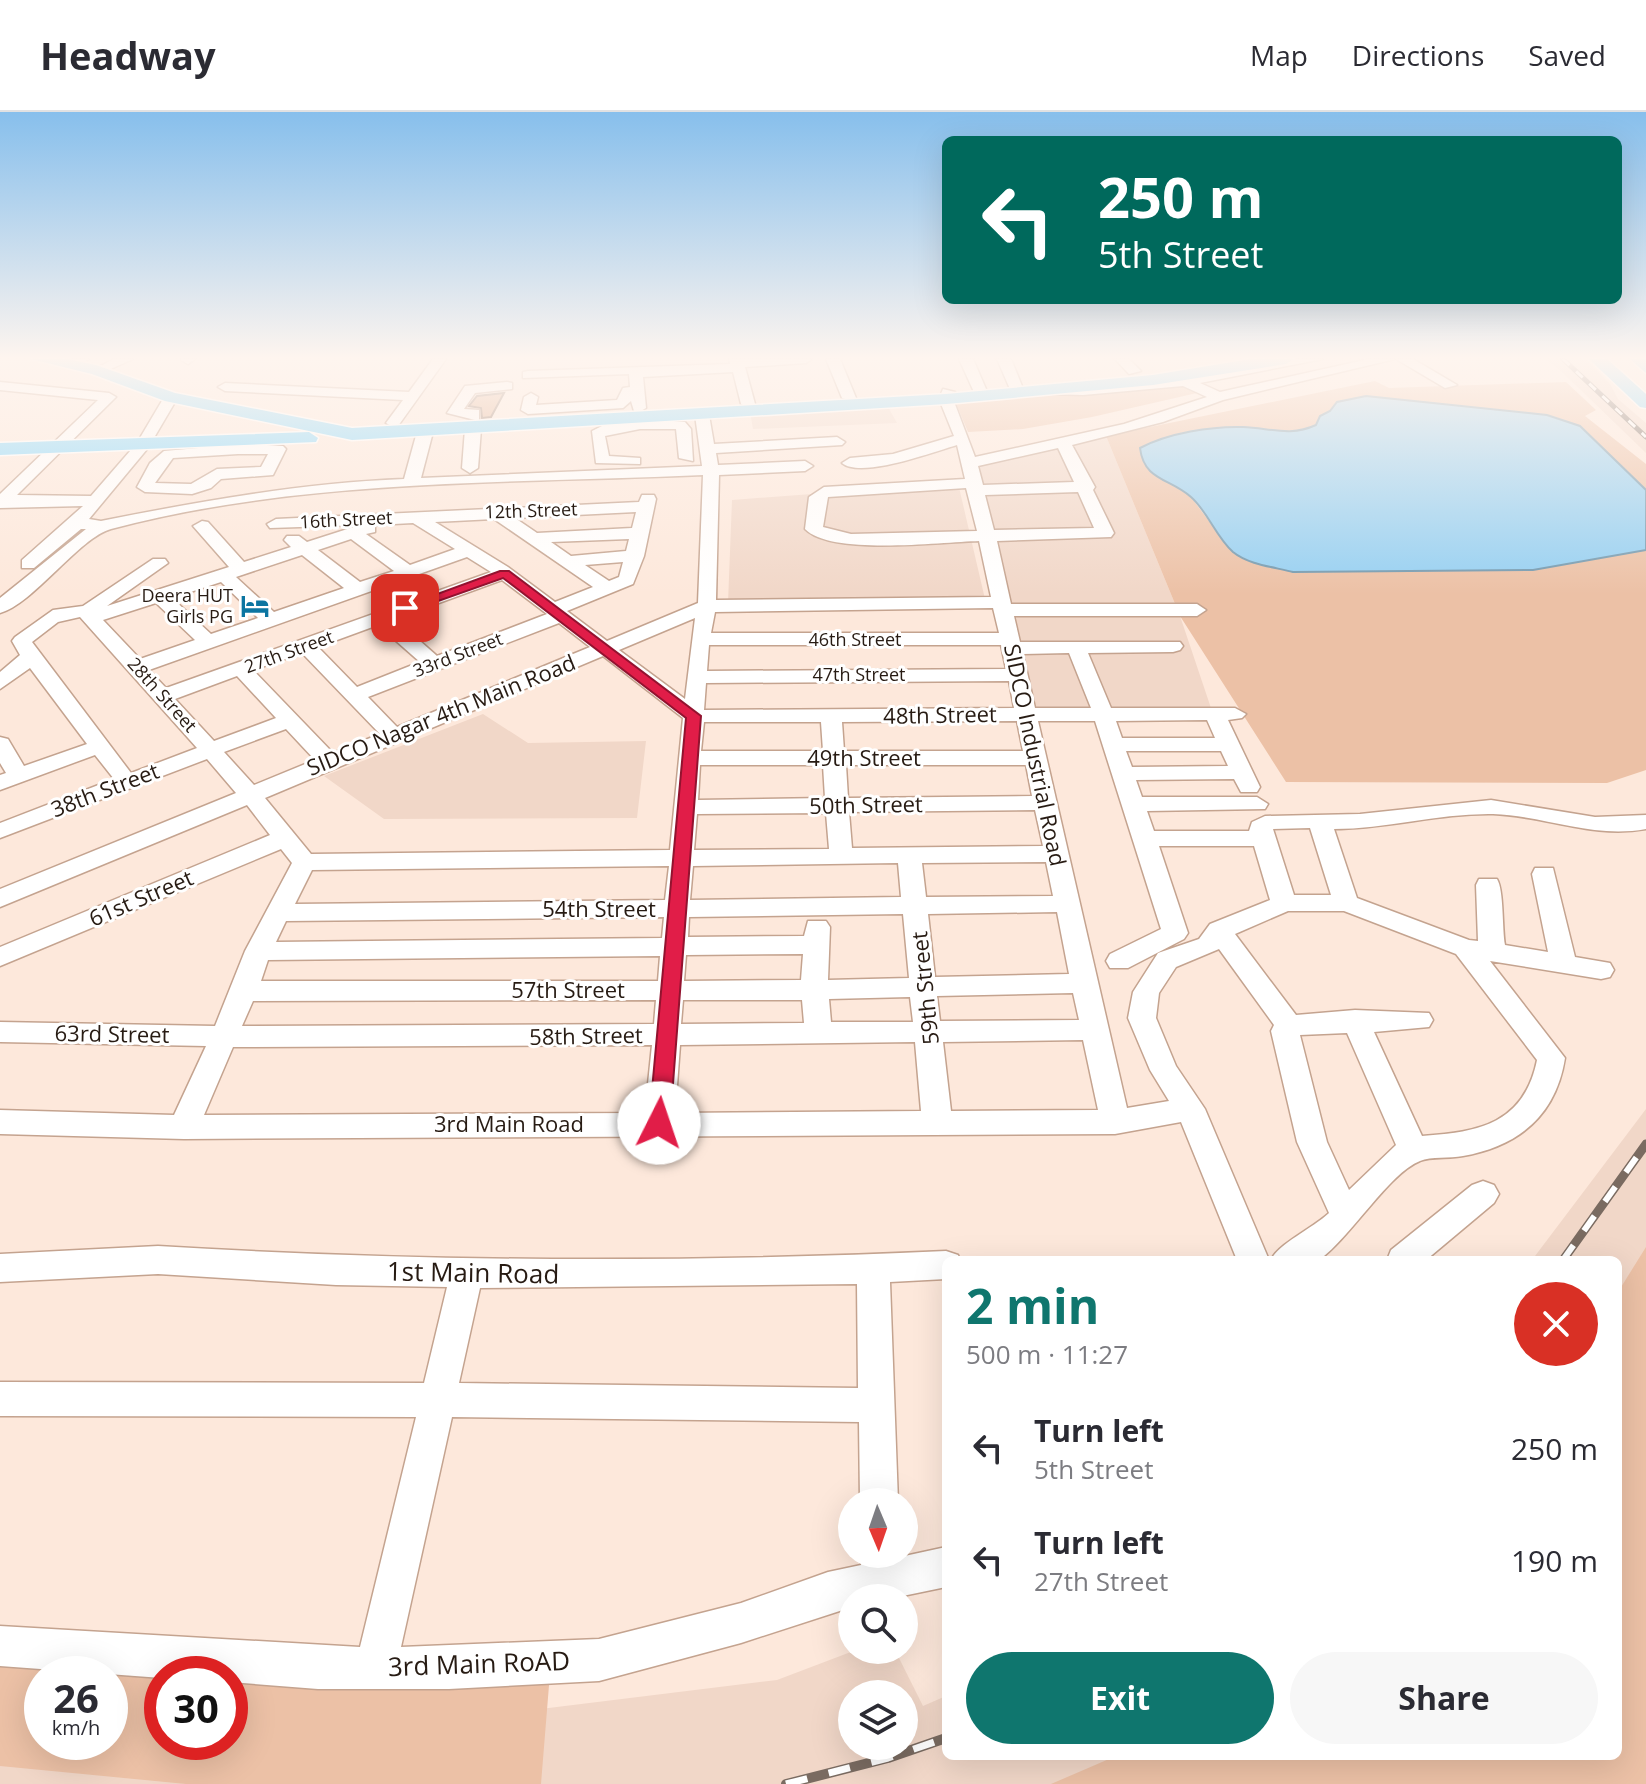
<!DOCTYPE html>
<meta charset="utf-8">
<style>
body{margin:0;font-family:"Open Sans",sans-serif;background:#f7f7f7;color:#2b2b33;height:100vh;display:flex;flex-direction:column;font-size:30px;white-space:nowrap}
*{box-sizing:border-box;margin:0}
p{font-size:26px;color:#7c7c81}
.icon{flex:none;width:44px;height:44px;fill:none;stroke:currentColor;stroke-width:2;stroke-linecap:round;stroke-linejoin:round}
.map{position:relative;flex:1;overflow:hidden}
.details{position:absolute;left:942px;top:1144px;width:680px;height:504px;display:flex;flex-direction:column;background:#fff;border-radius:12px;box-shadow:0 8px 32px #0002}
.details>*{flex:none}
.guide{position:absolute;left:942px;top:24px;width:680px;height:168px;border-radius:12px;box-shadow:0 8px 32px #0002;background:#00695c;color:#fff;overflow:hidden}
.needle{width:52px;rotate:178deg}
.tools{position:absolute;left:838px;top:1376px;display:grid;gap:16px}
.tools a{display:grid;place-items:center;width:80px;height:80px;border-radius:50%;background:#fff;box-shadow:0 8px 32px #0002;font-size:40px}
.speed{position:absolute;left:24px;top:1544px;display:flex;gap:16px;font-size:40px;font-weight:700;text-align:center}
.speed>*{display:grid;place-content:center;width:104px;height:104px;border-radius:50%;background:#fff;box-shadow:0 8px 32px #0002;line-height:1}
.speed small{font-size:20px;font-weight:400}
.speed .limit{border:12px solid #d22;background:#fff;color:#111}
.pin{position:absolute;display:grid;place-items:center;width:68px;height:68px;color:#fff;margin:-34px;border-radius:16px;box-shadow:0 4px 12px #0006}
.me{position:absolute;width:88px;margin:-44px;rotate:4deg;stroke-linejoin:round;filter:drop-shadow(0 0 6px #0008)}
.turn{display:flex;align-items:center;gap:28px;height:168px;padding:0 24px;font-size:36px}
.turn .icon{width:104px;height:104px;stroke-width:2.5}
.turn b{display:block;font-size:56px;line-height:68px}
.round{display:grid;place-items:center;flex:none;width:84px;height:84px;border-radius:42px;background:#f7f7f7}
.overview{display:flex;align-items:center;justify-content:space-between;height:136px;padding:0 24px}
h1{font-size:48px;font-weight:700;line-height:60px;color:#0f766e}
.cta{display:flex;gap:16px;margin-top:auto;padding:16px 24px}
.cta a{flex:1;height:92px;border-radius:48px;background:#0f766e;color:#fff;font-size:32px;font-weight:700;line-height:92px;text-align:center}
.cta a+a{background:#f7f7f7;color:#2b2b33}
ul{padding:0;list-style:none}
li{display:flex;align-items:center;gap:24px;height:112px;padding:0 24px}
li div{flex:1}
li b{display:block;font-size:30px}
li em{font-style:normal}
header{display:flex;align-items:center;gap:48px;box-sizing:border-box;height:112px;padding:0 40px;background:#fff;border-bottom:2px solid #e1e1e2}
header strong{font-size:38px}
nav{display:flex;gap:44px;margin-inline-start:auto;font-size:28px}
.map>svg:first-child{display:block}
.built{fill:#f1d7c8;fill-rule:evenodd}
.green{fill:#ecc1a6;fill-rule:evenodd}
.water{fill:#96d0f2;stroke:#759aaf;stroke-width:2}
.building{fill:#deaa89;stroke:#8f705d;stroke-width:2}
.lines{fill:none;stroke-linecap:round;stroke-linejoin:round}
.minor-casing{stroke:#c4a38f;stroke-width:3}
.major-casing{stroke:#fff;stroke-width:3}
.minor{fill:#fff;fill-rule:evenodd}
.major{fill:#82d7fe;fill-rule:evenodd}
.rail-far2-casing{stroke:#7a6b61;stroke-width:5}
.rail-far1-casing{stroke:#7a6b61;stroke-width:9}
.rail-casing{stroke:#7a6b61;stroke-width:10}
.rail-far2{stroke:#fff;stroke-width:3;stroke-dasharray:9;stroke-linecap:butt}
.rail-far1{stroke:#fff;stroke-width:6;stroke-dasharray:18;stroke-linecap:butt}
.rail{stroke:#fff;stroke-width:7;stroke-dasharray:22;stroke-linecap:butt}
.route{fill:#e11d48;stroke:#92132f;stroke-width:2}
.labels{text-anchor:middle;stroke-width:6;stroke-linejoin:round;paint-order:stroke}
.far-street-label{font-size:18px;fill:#271b13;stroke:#fff}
.far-poi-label{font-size:18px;fill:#271b13;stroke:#fff;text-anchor:end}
.street-label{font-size:22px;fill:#271b13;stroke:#fff}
.near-street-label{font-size:26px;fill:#271b13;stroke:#fff}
</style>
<header>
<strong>Headway</strong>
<nav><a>Map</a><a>Directions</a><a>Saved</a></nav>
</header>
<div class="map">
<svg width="1646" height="1672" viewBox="0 0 1646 1672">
<rect width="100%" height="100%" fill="#fde8db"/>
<path class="built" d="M1545,247H1585L1610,272L1618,287L1646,311V341L1559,257Z
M887,293L897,311L753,317L750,300Z
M1106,324L1180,504L1213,602L1038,604L978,352Z
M958,371L985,487L728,491L732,388Z
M483,602L528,631L646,629L637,706L384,707L324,664Z
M1646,997V1672H0V1569L42,1630H230L418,1612L777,1568L856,1538H895L923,1594L946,1584V1644H1618V1148H1532ZM852,1582H904V1634H852Z"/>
<path class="green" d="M1375,269L1389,276L1566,270L1596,298L1585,304L1646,352V378L1580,314L1547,303L1330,299L1320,304L1316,313L1301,320H1282L1244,315L1190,384C1229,434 1228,445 1293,460L1533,458L1646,438V658L1607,671L1286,670L1180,504L1106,324Z
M1181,273L1197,281L1092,305L1023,317L968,320L955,289Z
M1646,1135V1672H1051L1116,1644H1618V1180Z
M0,1545L162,1562V1630H230V1563L550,1561L541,1672H186L0,1654ZM42,1562H110V1630H42Z"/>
<path class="water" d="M1366,284L1547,303L1580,314L1646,378V438L1533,458L1293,460C1274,455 1249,453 1233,440C1216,425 1208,400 1191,385C1170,366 1144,369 1140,336C1168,321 1212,314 1243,315C1270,316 1290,325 1316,313L1320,304L1330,299L1337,290Z"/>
<path class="building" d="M504,281L491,305L482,306L481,296L469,294L477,284Z"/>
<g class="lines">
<defs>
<path id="minor" d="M72,247H89L75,255L68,251Z
M114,247H133L104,260L97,256Z
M195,247L188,252L181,248L182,247Z
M433,247H446L398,314L393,315L386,311L403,288L225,279L218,275L225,271L409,280Z
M729,247H812L806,251L745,255L755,292L748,296L741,292L733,260L643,265L646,296L639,300L634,299L631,289L623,296L528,302L521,298L524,285L531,281L538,285L536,293L617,288L623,276L630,275L629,262L523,266V260L528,259L730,252Z
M826,247H840L856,286L854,289L842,286Z
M959,247H973L986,277L984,280H974Z
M997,247H1011L1022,274L1020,277H1010Z
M1115,247H1129L1141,259L1129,262Z
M1290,247H1323L1200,271L1220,280L1369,247H1395L1223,288L1163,310L1072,333L1095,375L1093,378L1114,421L1111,425L997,429L1011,492H1197L1206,498L1197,504H1014L1020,530H1180L1183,534L1180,538L1173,540L1088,541L1111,596H1235L1246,602L1242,606L1228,608L1260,675L1257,680H1241L1234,667L1136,668L1142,685H1257L1268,692L1265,697L1147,699L1154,719H1249L1252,710L1265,704L1360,702L1491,688L1595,705L1646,703V717C1593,727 1546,704 1493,702C1440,701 1387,717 1334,717L1357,786L1469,828L1478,829L1476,773L1479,767H1497C1504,778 1502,817 1505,833L1548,840L1532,762L1535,756H1553L1575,845L1610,851L1614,858L1610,865L1601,867L1490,849L1565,946C1556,1003 1519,1034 1463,1044C1450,1047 1431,1044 1420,1049C1389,1061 1351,1125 1319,1148H1271C1278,1132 1313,1116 1329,1101L1297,1030L1271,919L1274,913L1219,837L1176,855L1159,881L1156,906L1176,954L1205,997L1269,1148H1237L1181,1010L1115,1022L184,1027L0,1022V998L174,1003L206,934L0,930V910L215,914L245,839L292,751L281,737L0,854V835L270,723L247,693L0,795V777L236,681L207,647L0,726V711L114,667L95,643L0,678V663L6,661L0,651V625L8,627L24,654L87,632L30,556L0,577V560L20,543L12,529L15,525L53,498L83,494L153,447H165L168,451L107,494L229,455L193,414L202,409L208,410L244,450L291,435L284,428L287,424H299L307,430L360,413L270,416L267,412L276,407L639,390L642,383H654L656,387L644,444L633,472L567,499L607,529L698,491L703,363C507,372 302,366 111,417C80,425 32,493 0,501V486L86,417H81L34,456H22V448L83,394L0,396V382L98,288L0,278V270L109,281L116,285L17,383L91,384L137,331L166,282H176L178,285L148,336L89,407L101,409C202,389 302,371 404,367L417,320L425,315L433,320L421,366L702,354L695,303L702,299L709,303L714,332L837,325L845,330L842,333L716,341L718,353L805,349L813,354L805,359L719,363L716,488L991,485L979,429C941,430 831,444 805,417L809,385L824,375L965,367L957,333C933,340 861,367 842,351L850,346L893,342L954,324L939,287L943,277L955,280L953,287L975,345L1124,312L1207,285L1183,274L1083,283L1049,282L1042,278L1044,275L1150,270ZM1058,336L1074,370L983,373L978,354ZM966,376L977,419L851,422L823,415L828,385ZM1078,380L1094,416L994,418L985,383ZM636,400L632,416L537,421L515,406ZM494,407L593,475L555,490L508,455L435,410ZM413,411L455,437L410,453L366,422L375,420V413ZM351,427L394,459L360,470L318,438ZM629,427L626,439L571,444L551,430ZM302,443L344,476L274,500L236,465ZM467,445L491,460L166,576L149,558ZM623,450L619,465L609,469L585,453ZM502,468L547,502L437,544L395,507ZM221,470L258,506L211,522L172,486ZM156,491L195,528L140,547L103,508ZM993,496L999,521H711L715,500ZM80,505L197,636L131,661L32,530L58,510ZM695,506L685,587L619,538ZM559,511L590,535L397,615L368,585ZM378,513L420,550L357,575L318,535ZM709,533H1001L1006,557L707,559ZM302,541L380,622L333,641L253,558ZM1069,541L1091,596H1035L1023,542ZM603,544L683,606L670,738L311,742L265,686ZM237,564L276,606L214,629L175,587ZM1009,569L1014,596L704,598L706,571ZM1207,608L1215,626H1122L1116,609ZM1017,609L1023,639H844L842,610ZM1038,609H1095L1161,817L1110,842L1106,849L1110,856H1128L1184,827L1188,821L1159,734H1254L1270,788L1210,812L1199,827L1158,841L1133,880L1128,906L1150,958L1169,989L1127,996ZM704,610H821L823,639H701ZM286,617L315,648L254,673L224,640ZM1126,639H1221L1228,654L1132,655ZM700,653H823L825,686L698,688ZM846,653H1026L1032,684L848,686ZM1035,698L1043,734L852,736L849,700ZM826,701L829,737L694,738L697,702ZM1310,716L1331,783H1294L1273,717ZM1046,750L1053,784L926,785L922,751ZM898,751L901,785L690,788L693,754ZM669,754L665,788L295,792L312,758ZM1288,799H1344L1456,842L1537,948C1524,1012 1479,1020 1422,1024L1374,920L1429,915L1433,908L1429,901L1355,898L1296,903L1235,822ZM1057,800L1069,862L935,865L928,802ZM903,802L909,866L828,868L830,815L826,809H808L804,824L688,825L689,805ZM664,805L662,826L276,830L286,809ZM803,842L801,868L684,869L686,843ZM660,844L658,869H261L268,848ZM1073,881L1079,908L940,909L937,884ZM910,885L913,910H831L829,887ZM656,888L654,912L242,914L253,889ZM683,888H802L804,911L681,912ZM1347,921L1396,1033L1349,1078L1327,1030L1300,923ZM1083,928L1098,998L951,999L943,930ZM915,930L921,999L675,1001L680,933ZM652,933L645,1001L204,1003L233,935Z
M1396,247H1413L1457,273L1445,276Z
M507,270L512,271V277L475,281L464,297L479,298V309L447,301L465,274Z
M639,303L647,309L685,310L691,317L693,349L679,346L676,317H640L605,324L609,344L640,346V352L596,351L592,319L606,312L632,309Z
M473,312L481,317L478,356L470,361L462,356L465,317Z
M242,325L247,327L248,332L283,334L286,337L273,363L221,367L211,376L192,382L145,380L137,375L150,351L164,339L233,333ZM238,342H268L261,355L217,357L191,372L155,371L173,346Z
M1483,1069L1494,1073L1499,1082L1494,1091L1426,1148H1387L1391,1138L1472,1073Z
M158,1134C421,1150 684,1151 946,1139L958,1143L960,1148H946V1167L890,1170L898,1390H860L859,1310L452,1305L401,1535L599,1527L741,1491L828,1460L861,1453V1442H899L900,1445L946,1435V1475L893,1486H852V1495L741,1531L599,1569L449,1577H318L230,1570V1562H162V1566L0,1554V1514L360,1535L416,1305L0,1304V1270L424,1271L447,1175L336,1173L158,1162L0,1170V1142ZM857,1172L858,1276L459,1271L480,1176Z"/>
<path id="major" d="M31,247H67L96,253L175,281L352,316L946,282L1153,263L1251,247H1294L1286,252L1153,273L946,292L352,328L165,289L92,262Z
M1589,247H1607L1646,282V296L1640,295Z
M1630,247H1646V261Z
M309,320L318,326L316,330L0,343V331Z"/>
</defs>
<use href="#minor" class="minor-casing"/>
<use href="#major" class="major-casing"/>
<use href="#minor" class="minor"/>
<use href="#major" class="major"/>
<defs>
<path id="rail-far2" d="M1563,247L1646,325"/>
<path id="rail-far1" d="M1563,1148L1646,1032"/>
<path id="rail" d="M786,1672L888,1646L946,1626"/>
</defs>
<use href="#rail-far2" class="rail-far2-casing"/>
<use href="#rail-far1" class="rail-far1-casing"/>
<use href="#rail" class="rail-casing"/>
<use href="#rail-far2" class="rail-far2"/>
<use href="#rail-far1" class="rail-far1"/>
<use href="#rail" class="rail"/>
</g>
<linearGradient id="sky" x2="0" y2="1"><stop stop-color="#87bfec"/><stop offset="0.51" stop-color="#fef5ef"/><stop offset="1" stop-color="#fef5ef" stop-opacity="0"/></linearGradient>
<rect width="1646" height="482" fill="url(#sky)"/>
<path class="route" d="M500,459H509L701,604L670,1011L659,1020L649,1011L686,606L503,466L410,499L399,496Z"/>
<defs>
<symbol id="hotel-bare" viewBox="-9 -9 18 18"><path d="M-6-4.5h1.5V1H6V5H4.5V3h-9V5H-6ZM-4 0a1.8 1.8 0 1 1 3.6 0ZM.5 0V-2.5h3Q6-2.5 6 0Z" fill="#0c75a1" stroke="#fff" stroke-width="2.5" paint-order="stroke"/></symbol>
</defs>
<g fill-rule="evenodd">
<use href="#hotel-bare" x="235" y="474" width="40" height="40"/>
</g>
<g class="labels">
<g class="far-street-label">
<text transform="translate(531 399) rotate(-2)" y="6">12th Street</text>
<text transform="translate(346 408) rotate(-3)" y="6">16th Street</text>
<text x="855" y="534">46th Street</text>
<text transform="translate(289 540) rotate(-20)" y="6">27th Street</text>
<text transform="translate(458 543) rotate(-21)" y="6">33rd Street</text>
<text x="859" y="569">47th Street</text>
<text transform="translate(162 583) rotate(48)" y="6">28th Street</text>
</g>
<g class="far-poi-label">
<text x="233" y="490">Deera HUT<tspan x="233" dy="21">Girls PG</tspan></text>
</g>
<g class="street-label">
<text transform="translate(441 603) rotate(-22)" y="8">SIDCO Nagar 4th Main Road</text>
<text transform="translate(940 603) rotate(-1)" y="8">48th Street</text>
<text transform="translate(1035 643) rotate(78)" y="8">SIDCO Industrial Road</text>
<text x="864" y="654">49th Street</text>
<text transform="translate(105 678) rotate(-21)" y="8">38th Street</text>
<text transform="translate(866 693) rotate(-1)" y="8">50th Street</text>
<text transform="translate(141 786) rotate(-23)" y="8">61st Street</text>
<text x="599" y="805">54th Street</text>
<text transform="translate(925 876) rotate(-96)" y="8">59th Street</text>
<text x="568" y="886">57th Street</text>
<text transform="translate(112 922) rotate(1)" y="8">63rd Street</text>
<text transform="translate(586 924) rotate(-1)" y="8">58th Street</text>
<text x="509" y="1020">3rd Main Road</text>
</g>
<g class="near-street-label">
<text transform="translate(473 1161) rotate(1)" y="9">1st Main Road</text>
<text transform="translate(479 1552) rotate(-2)" y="9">3rd Main RoAD</text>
</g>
</g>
</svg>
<div class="tools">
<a><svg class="needle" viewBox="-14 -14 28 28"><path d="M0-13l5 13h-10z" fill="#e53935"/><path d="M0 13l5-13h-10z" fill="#7c7c81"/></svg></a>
<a><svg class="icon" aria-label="search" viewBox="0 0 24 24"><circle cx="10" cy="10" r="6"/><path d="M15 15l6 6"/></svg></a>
<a><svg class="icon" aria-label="layers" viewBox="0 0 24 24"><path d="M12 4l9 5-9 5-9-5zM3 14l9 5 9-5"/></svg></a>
</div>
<div class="speed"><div>26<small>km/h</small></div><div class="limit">30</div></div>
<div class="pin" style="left:405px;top:496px;background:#d93025"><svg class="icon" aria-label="arrive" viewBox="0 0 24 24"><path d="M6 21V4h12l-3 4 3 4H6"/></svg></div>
<svg class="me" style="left:659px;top:1011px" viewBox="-20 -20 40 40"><circle r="19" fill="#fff"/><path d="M0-13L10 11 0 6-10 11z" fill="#e11d48"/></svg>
<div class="guide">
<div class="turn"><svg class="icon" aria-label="left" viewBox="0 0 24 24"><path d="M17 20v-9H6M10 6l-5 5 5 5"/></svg><div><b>250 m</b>5th Street</div></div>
</div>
<section class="details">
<div class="overview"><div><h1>2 min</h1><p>500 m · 11:27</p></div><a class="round" style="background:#d93025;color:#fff"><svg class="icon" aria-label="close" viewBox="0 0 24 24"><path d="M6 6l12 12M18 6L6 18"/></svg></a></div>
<ul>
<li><svg class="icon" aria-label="left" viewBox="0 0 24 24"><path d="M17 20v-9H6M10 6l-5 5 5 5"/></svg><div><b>Turn left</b><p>5th Street</p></div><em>250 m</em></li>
<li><svg class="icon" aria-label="left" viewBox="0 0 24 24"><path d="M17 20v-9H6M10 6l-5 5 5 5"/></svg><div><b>Turn left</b><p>27th Street</p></div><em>190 m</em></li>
</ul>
<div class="cta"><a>Exit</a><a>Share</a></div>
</section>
</div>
